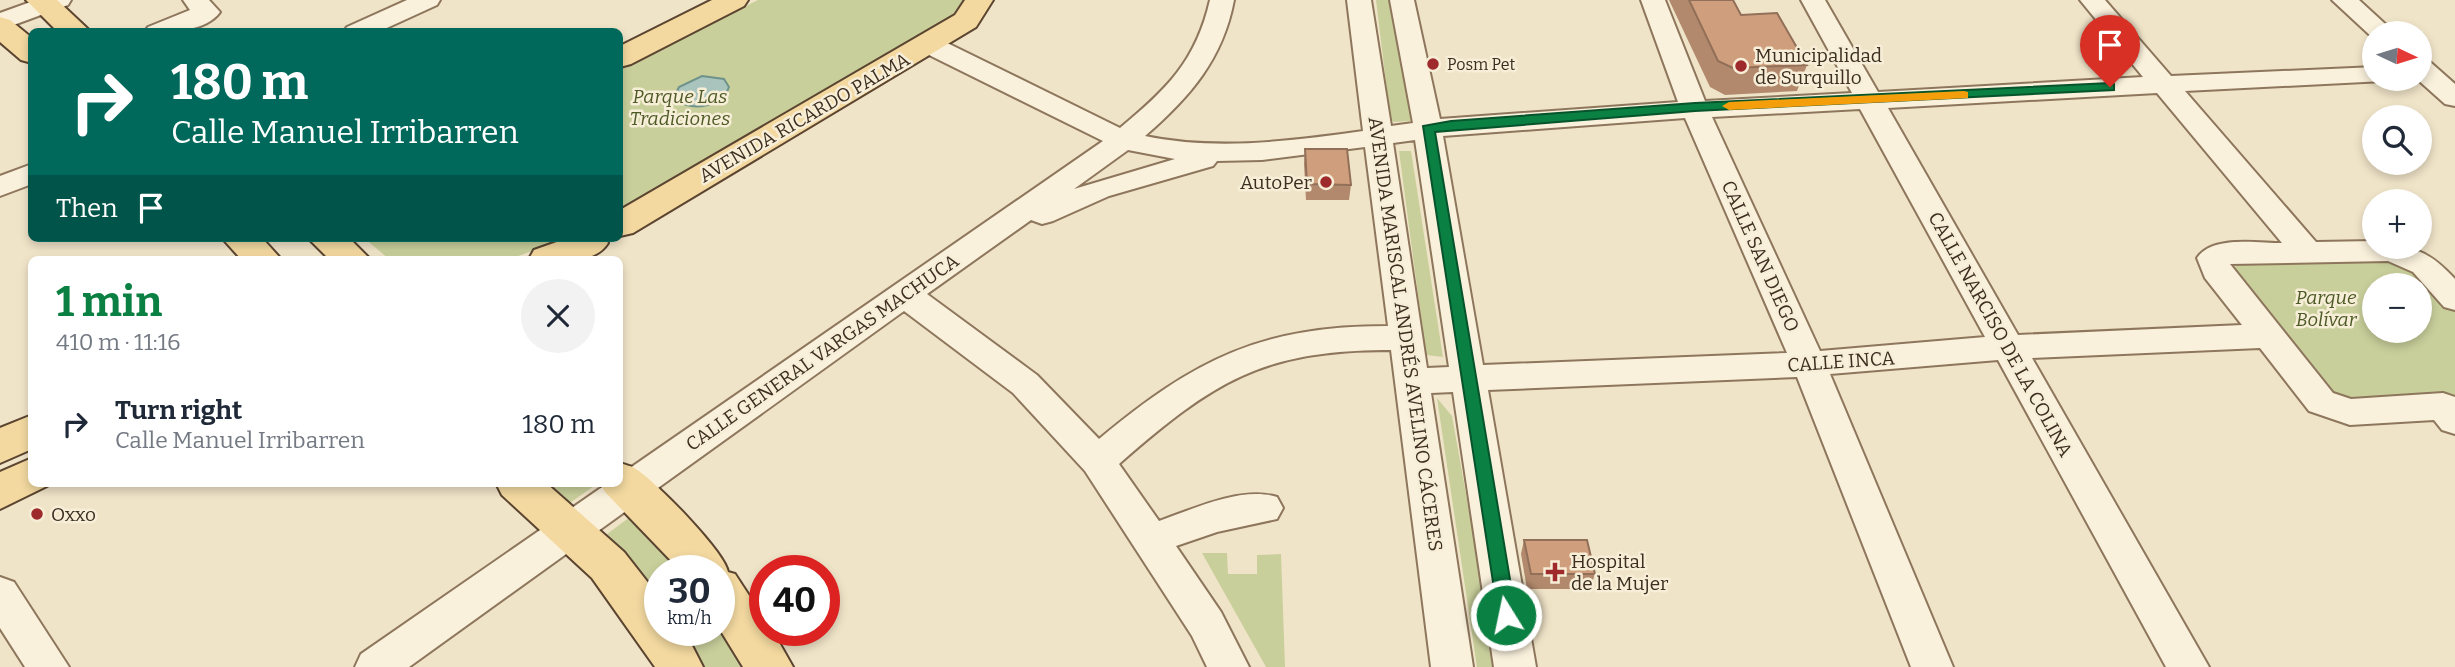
<!DOCTYPE html>
<meta charset="utf-8">
<style>
body{margin:0;font-family:Bitter,serif;background:#f2f2f3;color:#1f2937;height:100vh;display:flex;flex-direction:column;font-size:26px;white-space:nowrap}
*{box-sizing:border-box;margin:0}
p{font-size:23px;color:#747a83}
.icon{flex:none;width:38px;height:38px;fill:none;stroke:currentColor;stroke-width:2;stroke-linecap:round;stroke-linejoin:round}
.map{position:relative;flex:1;overflow:hidden}
.drawer{position:absolute;left:28px;top:256px;width:595px;height:231px;display:flex;flex-direction:column;background:#fff;border-radius:10px;box-shadow:0 4px 10px #0003}
.drawer>*{flex:none}
.banner{position:absolute;left:28px;top:28px;width:595px;height:214px;border-radius:10px;box-shadow:0 4px 10px #0003;background:#00695c;color:#fff;overflow:hidden}
.needle{width:46px;rotate:94deg}
.controls{position:absolute;left:2362px;top:21px;display:grid;gap:14px}
.controls a{display:grid;place-items:center;width:70px;height:70px;border-radius:50%;background:#fff;box-shadow:0 4px 10px #0003;font-size:35px}
.speed{position:absolute;left:644px;top:555px;display:flex;gap:14px;font-size:35px;font-weight:700;text-align:center}
.speed>*{display:grid;place-content:center;width:91px;height:91px;border-radius:50%;background:#fff;box-shadow:0 4px 10px #0003;line-height:1}
.speed small{font-size:18px;font-weight:400}
.speed .limit{border:10px solid #d22;background:#fff;color:#111}
.pin{position:absolute;display:grid;place-items:center;width:60px;height:60px;color:#fff;margin:-72px -30px;border-radius:50% 50% 50% 0;rotate:-45deg;box-shadow:0 0 7px #0007}
.pin .icon{rotate:45deg}
.me{position:absolute;width:77px;margin:-38px;rotate:350deg;stroke-linejoin:round;filter:drop-shadow(0 0 5px #0008)}
.turn{display:flex;align-items:center;gap:24px;height:147px;padding:0 28px;font-size:32px}
.turn .icon{width:91px;height:91px;stroke-width:2.5}
.turn b{display:block;font-size:49px;line-height:60px}
.then{display:flex;align-items:center;height:66px;padding:0 28px;background:#0003;gap:14px;font-size:26px}
.round{display:grid;place-items:center;flex:none;width:74px;height:74px;border-radius:37px;background:#f2f2f3}
.overview{display:flex;align-items:center;justify-content:space-between;height:119px;padding:0 28px}
h1{font-size:42px;font-weight:700;line-height:52px;color:#0b8043}
ul{padding:0;list-style:none}
li{display:flex;align-items:center;gap:21px;height:98px;padding:0 28px}
li div{flex:1}
li b{display:block;font-size:26px}
li em{font-style:normal}
.map>svg:first-child{display:block}
.green{fill:#c9cf9b;fill-rule:evenodd}
.water{fill:#a9c4bc;stroke:#6f938a;stroke-width:2}
.lines{fill:none;stroke-linecap:round;stroke-linejoin:round}
.minor-casing{stroke:#8d765c;stroke-width:4}
.major-casing{stroke:#5b4430;stroke-width:4}
.minor{fill:#faf1dc;fill-rule:evenodd}
.major{fill:#f3d9a0;fill-rule:evenodd}
.wall{fill:#b2896c}
.building{fill:#cf9f7d;stroke:#916f58;stroke-width:2}
.route{fill:#0b8043;stroke:#07532c;stroke-width:2}
.slow{fill:#f59e0b}
.poi-dot{fill:#9e2a2b;stroke:#f7eed8;stroke-width:2.5}
.labels{text-anchor:middle;stroke-width:5;stroke-linejoin:round;paint-order:stroke}
.far-poi-label{font-size:16px;fill:#3d2e20;stroke:#f7eed8;text-anchor:start}
.poi-label{font-size:19px;fill:#3d2e20;stroke:#f7eed8;text-anchor:start}
.park-label{font-size:19px;font-style:italic;fill:#4d5a26;stroke:#f7eed8}
.street-label{font-size:19px;fill:#3d2e20;stroke:#f7eed8}
</style>
<div class="map">
<svg width="2455" height="667" viewBox="0 0 2455 667">
<rect width="100%" height="100%" fill="#f0e4c8"/>
<path class="green" d="M758,0H964L955,16L620,210V70Z
M1376,0H1390L1411,121L1393,122L1390,116Z
M1399,151H1411L1443,357L1426,355Z
M364,238H568L510,259H389Z
M2383,258L2406,264L2455,309V403C2412,405 2365,414 2327,388L2233,268L2242,263ZM2375,285H2420V331H2375Z
M1437,398L1452,416L1497,667H1477Z
M534,483H598L563,508Z
M638,511L693,570H660V609L599,540Z
M1202,553H1227L1228,574H1257V555L1281,554L1285,667H1266Z
M719,604L756,667H696L674,630H719Z"/>
<path class="water" d="M702,76L724,79L729,87C722,107 694,111 677,101L674,97L679,87Z"/>
<g class="lines">
<defs>
<path id="minor" d="M36,0H71L68,5L0,30V13Z
M183,0H209L220,12C205,33 167,32 144,32L148,27L190,10Z
M407,0H440L437,5L378,32H343L347,27Z
M1210,0H1234C1223,59 1190,97 1145,136C1217,151 1291,141 1363,131L1347,0H1371L1391,126L1413,123L1390,0H1414L1440,119L1678,102L1641,0H1665L1705,101L1852,93L1801,0H1825L1878,92L2143,77L2080,0H2105L2171,76L2375,67V79L2384,81L2185,91L2316,242L2375,241V247C2415,247 2427,249 2455,279V310L2444,307L2413,272L2388,261L2230,264L2333,393L2351,399L2443,393L2455,397V434L2442,430L2434,420L2350,425L2309,411L2260,348L2032,358L2209,667H2166L1998,360L1830,374L1953,667H1911L1797,377L1488,390L1536,667H1494L1453,392L1431,393L1473,667H1431L1391,350C1262,350 1214,381 1119,464L1159,521C1193,509 1242,486 1277,497L1283,508L1277,519L1217,532L1176,546L1221,612L1249,667H1207L1192,636L1085,471L1013,393L904,311L409,667H355L361,654L608,483H620V475L1103,141L919,50L915,44L919,38H937L1120,128C1167,89 1196,61 1210,0ZM2157,93L2282,243C2258,243 2212,235 2197,258L2205,278L2242,325L2018,335L1888,108ZM1860,109L1985,337L1820,351L1712,117ZM1685,118L1787,353L1483,365L1443,136ZM1415,140L1449,367L1427,368L1393,143ZM1365,147L1388,326C1261,326 1195,359 1099,439L1037,375L927,294L1031,220L1042,224L1053,221L1109,196L1213,166L1217,161L1262,160ZM1128,150L1175,159L1074,189Z
M2332,0H2359L2395,33H2375L2373,38Z
M2420,59L2429,61L2455,84V106L2445,104L2417,79H2420Z
M32,164V184L0,196V176Z
M0,577L14,582L69,667H25L0,628Z"/>
<path id="major" d="M26,0H57L91,32H58Z
M712,0H748L744,6L631,64L620,67V46Z
M965,0H993L976,27L633,233L620,236V210L955,15Z
M0,17L10,20L32,38V63L21,60L0,42Z
M222,238H262L281,259H241Z
M308,238H349L370,259H329Z
M568,238H605L608,243C593,267 553,259 529,259L534,250Z
M32,415V449L0,463V428Z
M32,458V483H48L47,486L0,509V472Z
M620,463C625,465 632,466 636,469C655,481 725,552 728,572L735,574L765,620V630H772L793,667H743L719,628V570H680L605,492L600,483H620Z
M496,483H546L624,552L660,598V630H684L703,667H655L592,578L502,495Z"/>
</defs>
<use href="#minor" class="minor-casing"/>
<use href="#major" class="major-casing"/>
<use href="#minor" class="minor"/>
<use href="#major" class="major"/>
</g>
<path class="wall" d="M1669,0H1733L1741,15L1807,65L1797,91L1725,95L1710,87Z
M1305,149L1351,185L1349,200H1306L1304,164Z
M1524,540L1595,574L1590,589H1527L1521,554Z"/>
<path class="building" d="M1689,0H1733L1741,15L1777,13L1807,65L1733,68L1718,61Z
M1305,149H1347L1351,185L1307,184Z
M1524,540H1587L1595,574H1531Z"/>
<path class="route" d="M2110,83L2114,84V90L1695,111L1435,132L1516,615L1513,621H1499L1423,126L1451,121L1695,103Z"/>
<path class="slow" d="M1964,91L1968,92V98L1729,110L1722,106L1729,102Z"/>
<g class="poi-dot">
<circle cx="1433" cy="64" r="7"/>
<circle cx="1741" cy="66" r="7"/>
<circle cx="1326" cy="182" r="7"/>
<circle cx="37" cy="514" r="7"/>
<path d="M1551.5 561.5h7v7h7v7h-7v7h-7v-7h-7v-7h7z"/>
</g>
<g class="labels">
<g class="far-poi-label">
<text x="1447" y="70">Posm Pet</text>
</g>
<g class="poi-label">
<text x="1755" y="62">Municipalidad<tspan x="1755" dy="22">de Surquillo</tspan></text>
<text x="1312" y="189" text-anchor="end">AutoPer</text>
<text x="51" y="521">Oxxo</text>
<text x="1571" y="568">Hospital<tspan x="1571" dy="22">de la Mujer</tspan></text>
</g>
<g class="park-label">
<text x="680" y="103">Parque Las<tspan x="680" dy="22">Tradiciones</tspan></text>
<text x="2326" y="304">Parque<tspan x="2326" dy="22">Bolívar</tspan></text>
</g>
<g class="street-label">
<text transform="translate(804 117) rotate(-30)" y="7">AVENIDA RICARDO PALMA</text>
<text transform="translate(1761 256) rotate(66)" y="7">CALLE SAN DIEGO</text>
<text transform="translate(1406 334) rotate(82)" y="7">AVENIDA MARISCAL ANDRÉS AVELINO CÁCERES</text>
<text transform="translate(2001 334) rotate(61)" y="7">CALLE NARCISO DE LA COLINA</text>
<text transform="translate(822 352) rotate(-35)" y="7">CALLE GENERAL VARGAS MACHUCA</text>
<text transform="translate(1841 361) rotate(-4)" y="7">CALLE INCA</text>
</g>
</g>
</svg>
<div class="controls">
<a><svg class="needle" viewBox="-14 -14 28 28"><path d="M0-13l5 13h-10z" fill="#e53935"/><path d="M0 13l5-13h-10z" fill="#747a83"/></svg></a>
<a><svg class="icon" aria-label="search" viewBox="0 0 24 24"><circle cx="10" cy="10" r="6"/><path d="M15 15l6 6"/></svg></a>
<a>+</a>
<a>−</a>
</div>
<div class="speed"><div>30<small>km/h</small></div><div class="limit">40</div></div>
<div class="pin" style="left:2110px;top:87px;background:#d93025"><svg class="icon" aria-label="arrive" viewBox="0 0 24 24"><path d="M6 21V4h12l-3 4 3 4H6"/></svg></div>
<svg class="me" style="left:1506px;top:615px" viewBox="-20 -20 40 40"><circle r="17" fill="#0b8043" stroke="#fff" stroke-width="3"/><path d="M0-11L8 9 0 5-8 9z" fill="#fff"/></svg>
<div class="banner">
<div class="turn"><svg class="icon" aria-label="right" viewBox="0 0 24 24"><path d="M7 20v-9h11M14 6l5 5-5 5"/></svg><div><b>180 m</b>Calle Manuel Irribarren</div></div>
<div class="then">Then<svg class="icon" aria-label="arrive" viewBox="0 0 24 24"><path d="M6 21V4h12l-3 4 3 4H6"/></svg></div>
</div>
<section class="drawer">
<div class="overview"><div><h1>1 min</h1><p>410 m · 11:16</p></div><a class="round"><svg class="icon" aria-label="close" viewBox="0 0 24 24"><path d="M6 6l12 12M18 6L6 18"/></svg></a></div>
<ul>
<li><svg class="icon" aria-label="right" viewBox="0 0 24 24"><path d="M7 20v-9h11M14 6l5 5-5 5"/></svg><div><b>Turn right</b><p>Calle Manuel Irribarren</p></div><em>180 m</em></li>
</ul>
</section>
</div>
